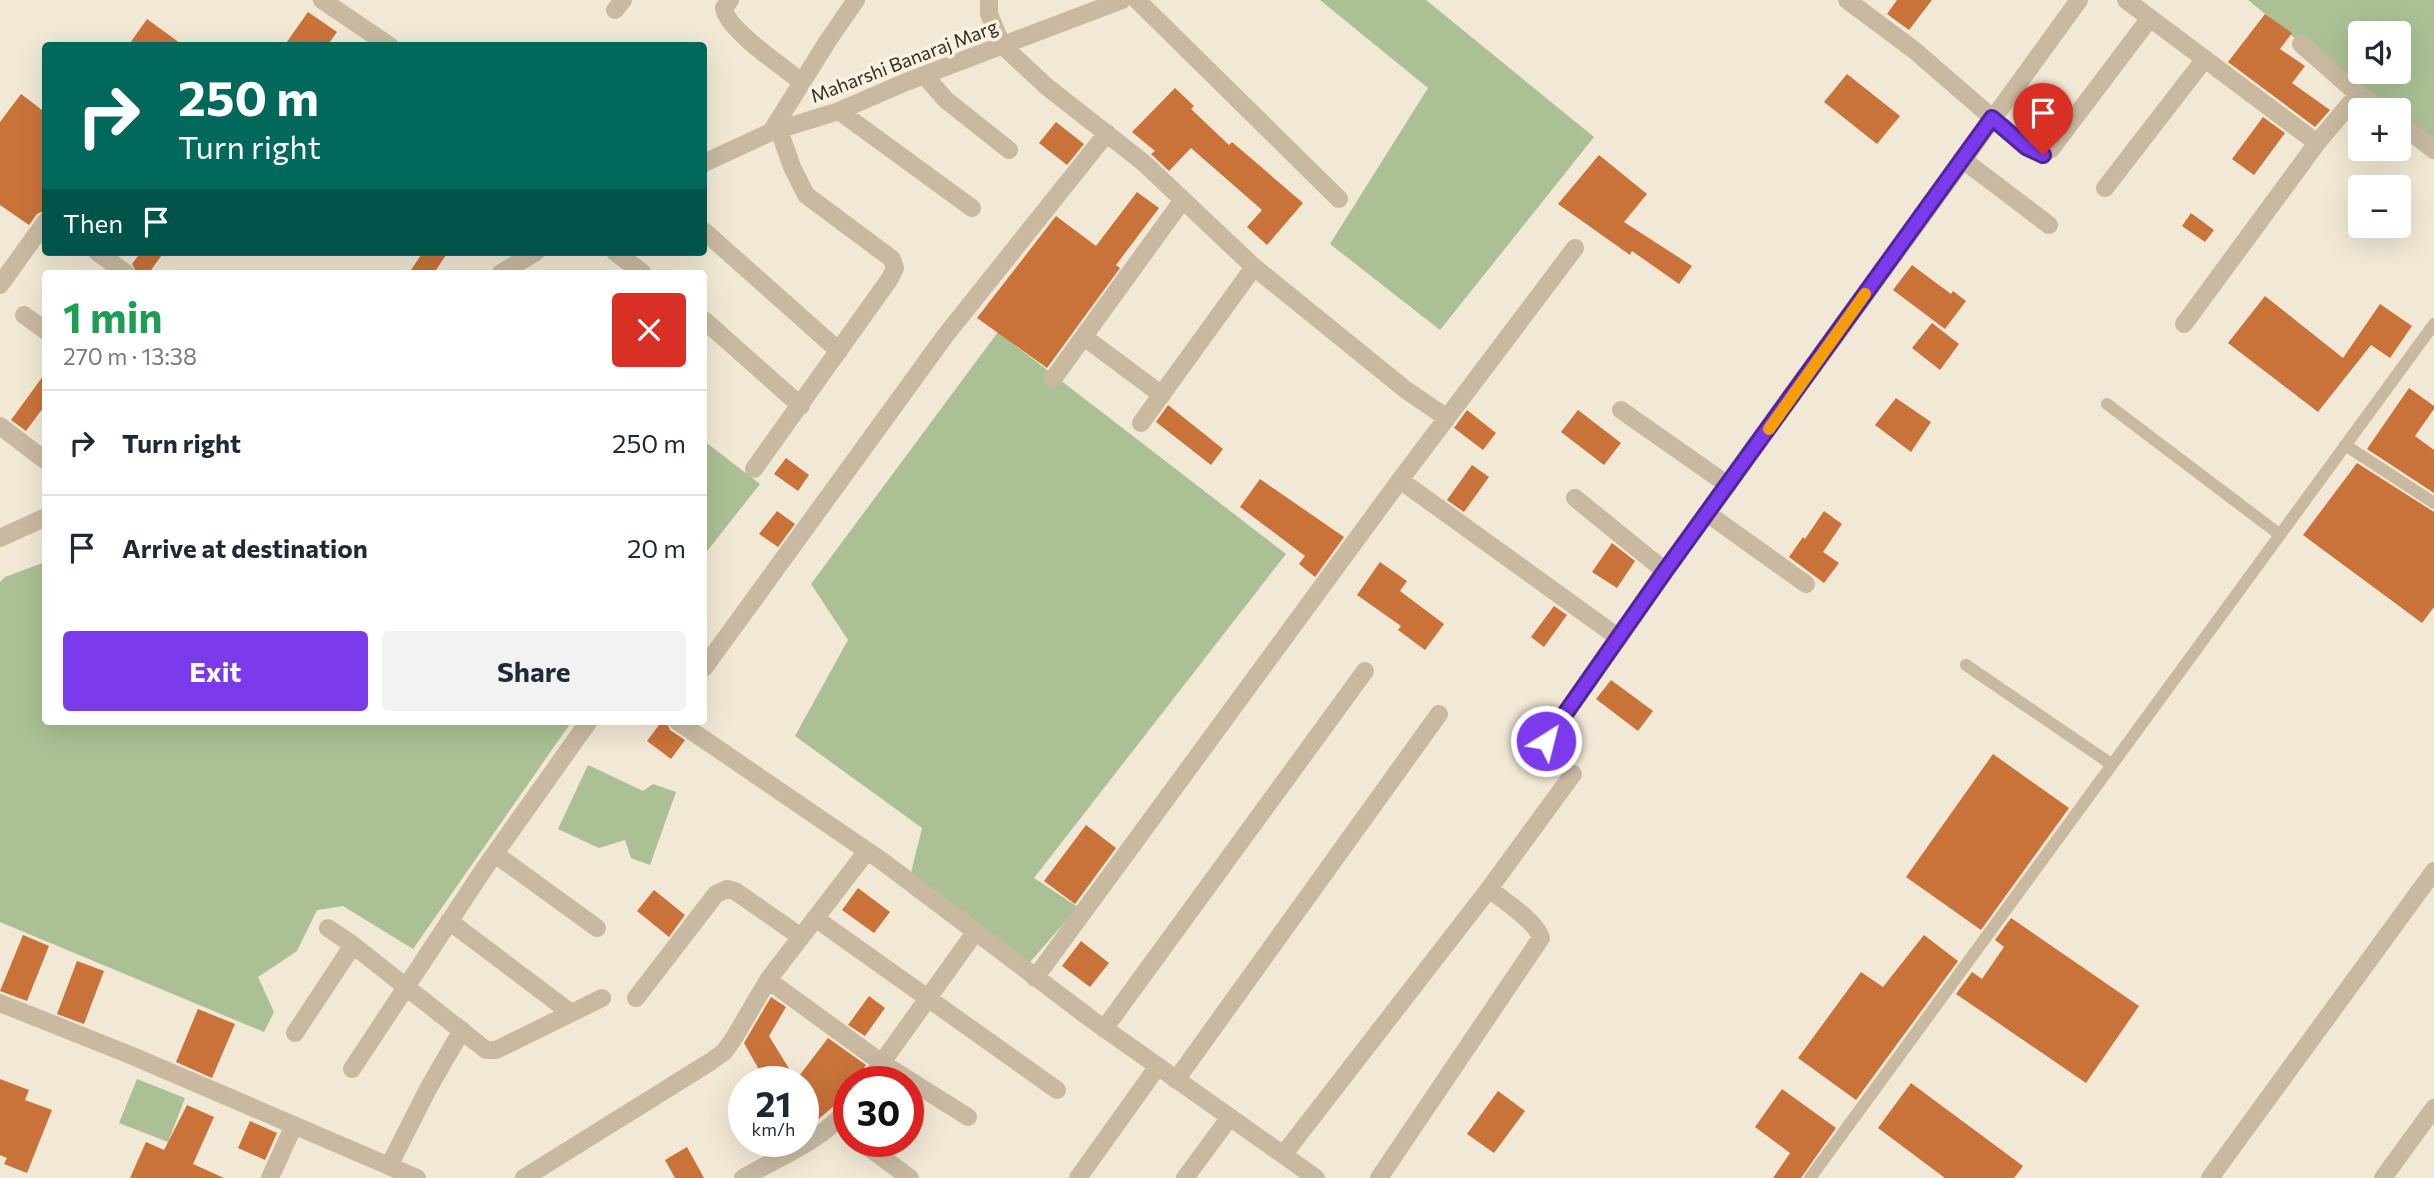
<!DOCTYPE html>
<meta charset="utf-8">
<style>
body{margin:0;font-family:Commissioner,sans-serif;background:#f2f2f3;color:#1f2937;height:100vh;display:flex;flex-direction:column;font-size:26px;white-space:nowrap}
*{box-sizing:border-box;margin:0}
p{font-size:23px;color:#747a83}
.icon{flex:none;width:38px;height:38px;fill:none;stroke:currentColor;stroke-width:2;stroke-linecap:round;stroke-linejoin:round}
.map{position:relative;flex:1;overflow:hidden}
.side{position:absolute;left:42px;top:270px;width:665px;height:455px;display:flex;flex-direction:column;background:#fff;border-radius:7px;box-shadow:0 7px 28px #0002}
.side>*{flex:none}
.top-card{position:absolute;left:42px;top:42px;width:665px;height:214px;border-radius:7px;box-shadow:0 7px 28px #0002;background:#00695c;color:#fff;overflow:hidden}
.buttons{position:absolute;left:2348px;top:21px;display:grid;gap:14px}
.buttons a{display:grid;place-items:center;width:63px;height:63px;border-radius:7px;background:#fff;box-shadow:0 7px 28px #0002;font-size:35px}
.speed{position:absolute;left:728px;top:1066px;display:flex;gap:14px;font-size:35px;font-weight:700;text-align:center}
.speed>*{display:grid;place-content:center;width:91px;height:91px;border-radius:50%;background:#fff;box-shadow:0 7px 28px #0002;line-height:1}
.speed small{font-size:18px;font-weight:400}
.speed .limit{border:10px solid #d22;background:#fff;color:#111}
.pin{position:absolute;display:grid;place-items:center;width:60px;height:60px;color:#fff;margin:-72px -30px;border-radius:50% 50% 50% 0;rotate:-45deg;box-shadow:0 0 7px #0007}
.pin .icon{rotate:45deg}
.me{position:absolute;width:77px;margin:-38px;rotate:36deg;stroke-linejoin:round;filter:drop-shadow(0 0 5px #0008)}
.turn{display:flex;align-items:center;gap:24px;height:147px;padding:0 21px;font-size:32px}
.turn .icon{width:91px;height:91px;stroke-width:2.5}
.turn b{display:block;font-size:49px;line-height:60px}
.then{display:flex;align-items:center;height:66px;padding:0 21px;background:#0003;gap:14px;font-size:26px}
.round{display:grid;place-items:center;flex:none;width:74px;height:74px;border-radius:7px;background:#f2f2f3}
.headline{display:flex;align-items:center;justify-content:space-between;height:119px;padding:0 21px}
h1{font-size:42px;font-weight:700;line-height:52px;color:#1e9e55}
.cta{display:flex;gap:14px;margin-top:auto;padding:14px 21px}
.cta a{flex:1;height:80px;border-radius:7px;background:#7c3aed;color:#fff;font-size:28px;font-weight:700;line-height:80px;text-align:center}
.cta a+a{background:#f2f2f3;color:#1f2937}
ul{padding:0;list-style:none}
li{display:flex;align-items:center;gap:21px;height:105px;padding:0 21px;border-top:2px solid #e0e1e3}
li div{flex:1}
li b{display:block;font-size:26px}
li em{font-style:normal}
.map>svg:first-child{display:block}
.green{fill:#abc095;fill-rule:evenodd}
.building{fill:#c9733b}
.lines{fill:none;stroke-linecap:round;stroke-linejoin:round}
.lane{stroke:#c9b9a1;stroke-width:12}
.street{stroke:#c9b9a1;stroke-width:18}
.route-casing{stroke:#51269a;stroke-width:18}
.route{stroke:#7c3aed;stroke-width:12}
.slow{stroke:#f59e0b;stroke-width:12}
.labels{text-anchor:middle;stroke-width:7;stroke-linejoin:round;paint-order:stroke}
.street-label{font-size:19px;fill:#332b24;stroke:#f9f2e1}
</style>
<div class="map">
<svg width="2434" height="1178" viewBox="0 0 2434 1178">
<rect width="100%" height="100%" fill="#f1e8d5"/>
<path class="green" d="M1320,0H1426L1594,137L1440,330L1330,244L1428,88Z
M2248,0H2434V151L2399,130V110H2379L2361,92ZM2361,33H2399V72H2361Z
M998,332L1286,554L1034,878L1078,907L1024,969L909,881L922,828L795,736L848,640L811,584Z
M704,441L760,484L704,555Z
M45,562L46,721H572L413,949L343,906L317,910L297,951L258,977L274,1012L264,1032L0,922V582L5,577Z
M588,765L643,791L653,784L676,792L650,865L631,858L625,840L599,848L558,829Z
M137,1079L185,1098L168,1142L119,1123Z"/>
<path class="building" d="M1897,0H1932L1909,30L1887,14Z
M308,12L337,32L327,46H284Z
M2265,14L2292,33L2280,49L2305,66L2292,83L2330,110L2315,127L2228,62Z
M147,19L184,46H128Z
M1847,74L1900,116L1877,144L1824,102Z
M1175,88L1194,106L1191,109L1229,145L1232,142L1303,203L1267,245L1247,227L1262,210L1191,148L1169,171L1151,154L1155,151L1132,132Z
M21,94L46,113V210L37,214L29,225L0,205V122Z
M2263,117L2285,133L2254,175L2232,159Z
M1056,122L1084,144L1067,165L1039,143Z
M1599,155L1647,194L1624,222L1692,266L1679,284L1632,251L1630,255L1558,204Z
M1137,192L1159,208L1116,265L1120,268L1047,368L977,318L1056,216L1096,246Z
M2191,213L2214,230L2205,242L2182,226Z
M141,252H164L149,273H137L132,264Z
M423,252H448L434,273H409Z
M1912,265L1951,294L1953,291L1966,301L1945,329L1893,290Z
M2265,296L2343,358L2380,304L2412,326L2390,358L2371,345L2318,412L2228,343Z
M1932,323L1959,344L1940,370L1912,348Z
M46,372V404L26,431L11,420Z
M2409,388L2434,406V409L2415,436L2434,450V493L2367,449Z
M1896,398L1931,422L1911,452L1875,425Z
M1168,405L1223,449L1211,465L1156,422Z
M1467,410L1496,433L1483,450L1454,428Z
M1578,410L1621,443L1604,465L1561,432Z
M786,458L809,475L798,491L774,474Z
M2357,463L2434,512V607L2422,623L2303,535Z
M1472,465L1489,477L1464,512L1447,500Z
M1260,479L1344,537L1315,577L1299,564L1305,556L1240,507Z
M777,511L795,524L778,547L759,534Z
M1824,511L1842,524L1823,552L1839,563L1824,583L1789,557L1803,537L1805,539Z
M1612,543L1635,561L1617,588L1592,572Z
M1380,562L1407,581L1400,591L1444,624L1425,650L1398,630L1401,626L1357,595Z
M1554,606L1567,615L1544,647L1531,637Z
M1611,680L1653,711L1638,731L1596,699Z
M662,721H666L670,730L685,740L671,759L647,741Z
M1993,754L2069,808L1981,930L1906,877Z
M1086,825L1116,848L1075,904L1044,881Z
M858,888L890,912L874,933L842,910Z
M654,890L685,915L669,937L637,911Z
M2011,918L2139,1006L2086,1083L1956,994L1972,972L1982,979L2004,947L1995,940Z
M23,935L49,946L27,1001L0,991Z
M1924,935L1958,961L1856,1100L1798,1058L1861,972L1883,987Z
M1081,941L1109,963L1090,987L1062,966Z
M77,961L104,971L84,1024L57,1014Z
M869,996L885,1008L865,1036L848,1025Z
M771,997L786,1007L769,1036L796,1080L828,1038L866,1065L856,1082H849V1093L846,1096L803,1132V1082H766L744,1043Z
M198,1009L235,1024L212,1078L176,1062Z
M0,1079L29,1090L25,1100L52,1110L27,1173L4,1164L7,1158L0,1155Z
M1911,1083L2023,1166L2014,1178H1945L1878,1128Z
M1782,1089L1836,1128L1801,1178H1773L1790,1153L1755,1127Z
M1498,1091L1525,1111L1494,1153L1467,1134Z
M187,1105L214,1117L193,1164L224,1178H130L146,1142L164,1150Z
M250,1121L277,1133L265,1160L238,1148Z
M687,1147L704,1178H675L665,1160Z"/>
<g class="lines">
<path class="lane" d="M2107,404L2279,534
M2345,445L2434,503
M1966,665L2111,764
M1810,1178L2434,324"/>
<path class="street" d="M322,0L390,46
M730,0L724,8C726,29 784,68 802,82
M989,0V14L1002,45L1046,86L1144,163L1254,267L1406,390L1447,418
M1137,0L1339,199
M1847,0L1914,50L2026,147L2043,154L2051,149L2150,18
M2126,0L2317,143
M615,10L623,0
M2301,44L2359,95
M924,75L946,100L1009,150
M839,111L972,208
M2399,123L2434,150
M771,132L829,39L856,0
M1962,159L2049,225
M704,163L771,132L839,111L906,82L1122,0
M2105,188L2204,60
M704,231L839,351
M97,252L126,273
M615,252L643,273
M501,273L536,252
M0,285L46,221
M24,315L46,331
M704,320L801,406
M2184,324L2317,143L2353,100L2359,95L2382,110
M1084,337L1162,395
M1053,379L1182,201
M1621,410L1728,485
M1141,423L1254,267
M0,426L46,461
M754,469L889,280L895,268L892,259L806,195L792,167L779,130
M1400,480L1619,638
M1575,498L1665,571
M1708,514L1806,584
M0,538L46,517
M704,668L945,336L1107,133
M677,721L882,861L1091,1019L1316,1178
M1546,741L1665,571L2079,0
M495,854L597,928
M815,918L1057,1090
M449,921L571,1013
M328,928L353,945L486,1050H496L602,998
M1035,978L1400,480L1575,248
M768,980L882,1063L968,1117
M636,998L716,894L727,889L735,891L801,937
M0,1003L135,1057L417,1178
M1104,1029L1365,671
M295,1033L353,945
M352,1069L484,869L589,721
M1176,1080L1439,714
M868,1082L976,931
M860,1141L910,1178
M1283,1155L1489,889L1573,774
M389,1166L428,1089L462,1030
M270,1178L294,1125
M524,1178L710,1062L724,1052L734,1038L768,980L867,851
M743,1178C779,1157 824,1140 849,1107
M1078,1178L1158,1066
M1185,1178L1230,1117
M1379,1178L1541,938C1537,922 1503,900 1489,889
M2210,1178L2434,871
M2383,1178L2434,1108"/>
</g>
<g class="lines">
<defs>
<path id="route" d="M1546,741L1665,571L1992,118L2026,147L2043,155"/>
</defs>
<use href="#route" class="route-casing"/>
<use href="#route" class="route"/>
<path class="slow" d="M1769,429L1865,294"/>
</g>
<g class="labels">
<g class="street-label">
<text transform="translate(904 61) rotate(-21)" y="7">Maharshi Banaraj Marg</text>
</g>
</g>
</svg>
<div class="buttons">
<a><svg class="icon" aria-label="sound" viewBox="0 0 24 24"><path d="M4 9h4l5-4v14l-5-4H4zM17 9q2 3 0 6"/></svg></a>
<a>+</a>
<a>−</a>
</div>
<div class="speed"><div>21<small>km/h</small></div><div class="limit">30</div></div>
<div class="pin" style="left:2043px;top:155px;background:#d93025"><svg class="icon" aria-label="arrive" viewBox="0 0 24 24"><path d="M6 21V4h12l-3 4 3 4H6"/></svg></div>
<svg class="me" style="left:1546px;top:741px" viewBox="-20 -20 40 40"><circle r="17" fill="#7c3aed" stroke="#fff" stroke-width="3"/><path d="M0-11L8 9 0 5-8 9z" fill="#fff"/></svg>
<div class="top-card">
<div class="turn"><svg class="icon" aria-label="right" viewBox="0 0 24 24"><path d="M7 20v-9h11M14 6l5 5-5 5"/></svg><div><b>250 m</b>Turn right</div></div>
<div class="then">Then<svg class="icon" aria-label="arrive" viewBox="0 0 24 24"><path d="M6 21V4h12l-3 4 3 4H6"/></svg></div>
</div>
<section class="side">
<div class="headline"><div><h1>1 min</h1><p>270 m · 13:38</p></div><a class="round" style="background:#d93025;color:#fff"><svg class="icon" aria-label="close" viewBox="0 0 24 24"><path d="M6 6l12 12M18 6L6 18"/></svg></a></div>
<ul>
<li><svg class="icon" aria-label="right" viewBox="0 0 24 24"><path d="M7 20v-9h11M14 6l5 5-5 5"/></svg><div><b>Turn right</b></div><em>250 m</em></li>
<li><svg class="icon" aria-label="arrive" viewBox="0 0 24 24"><path d="M6 21V4h12l-3 4 3 4H6"/></svg><div><b>Arrive at destination</b></div><em>20 m</em></li>
</ul>
<div class="cta"><a>Exit</a><a>Share</a></div>
</section>
</div>
